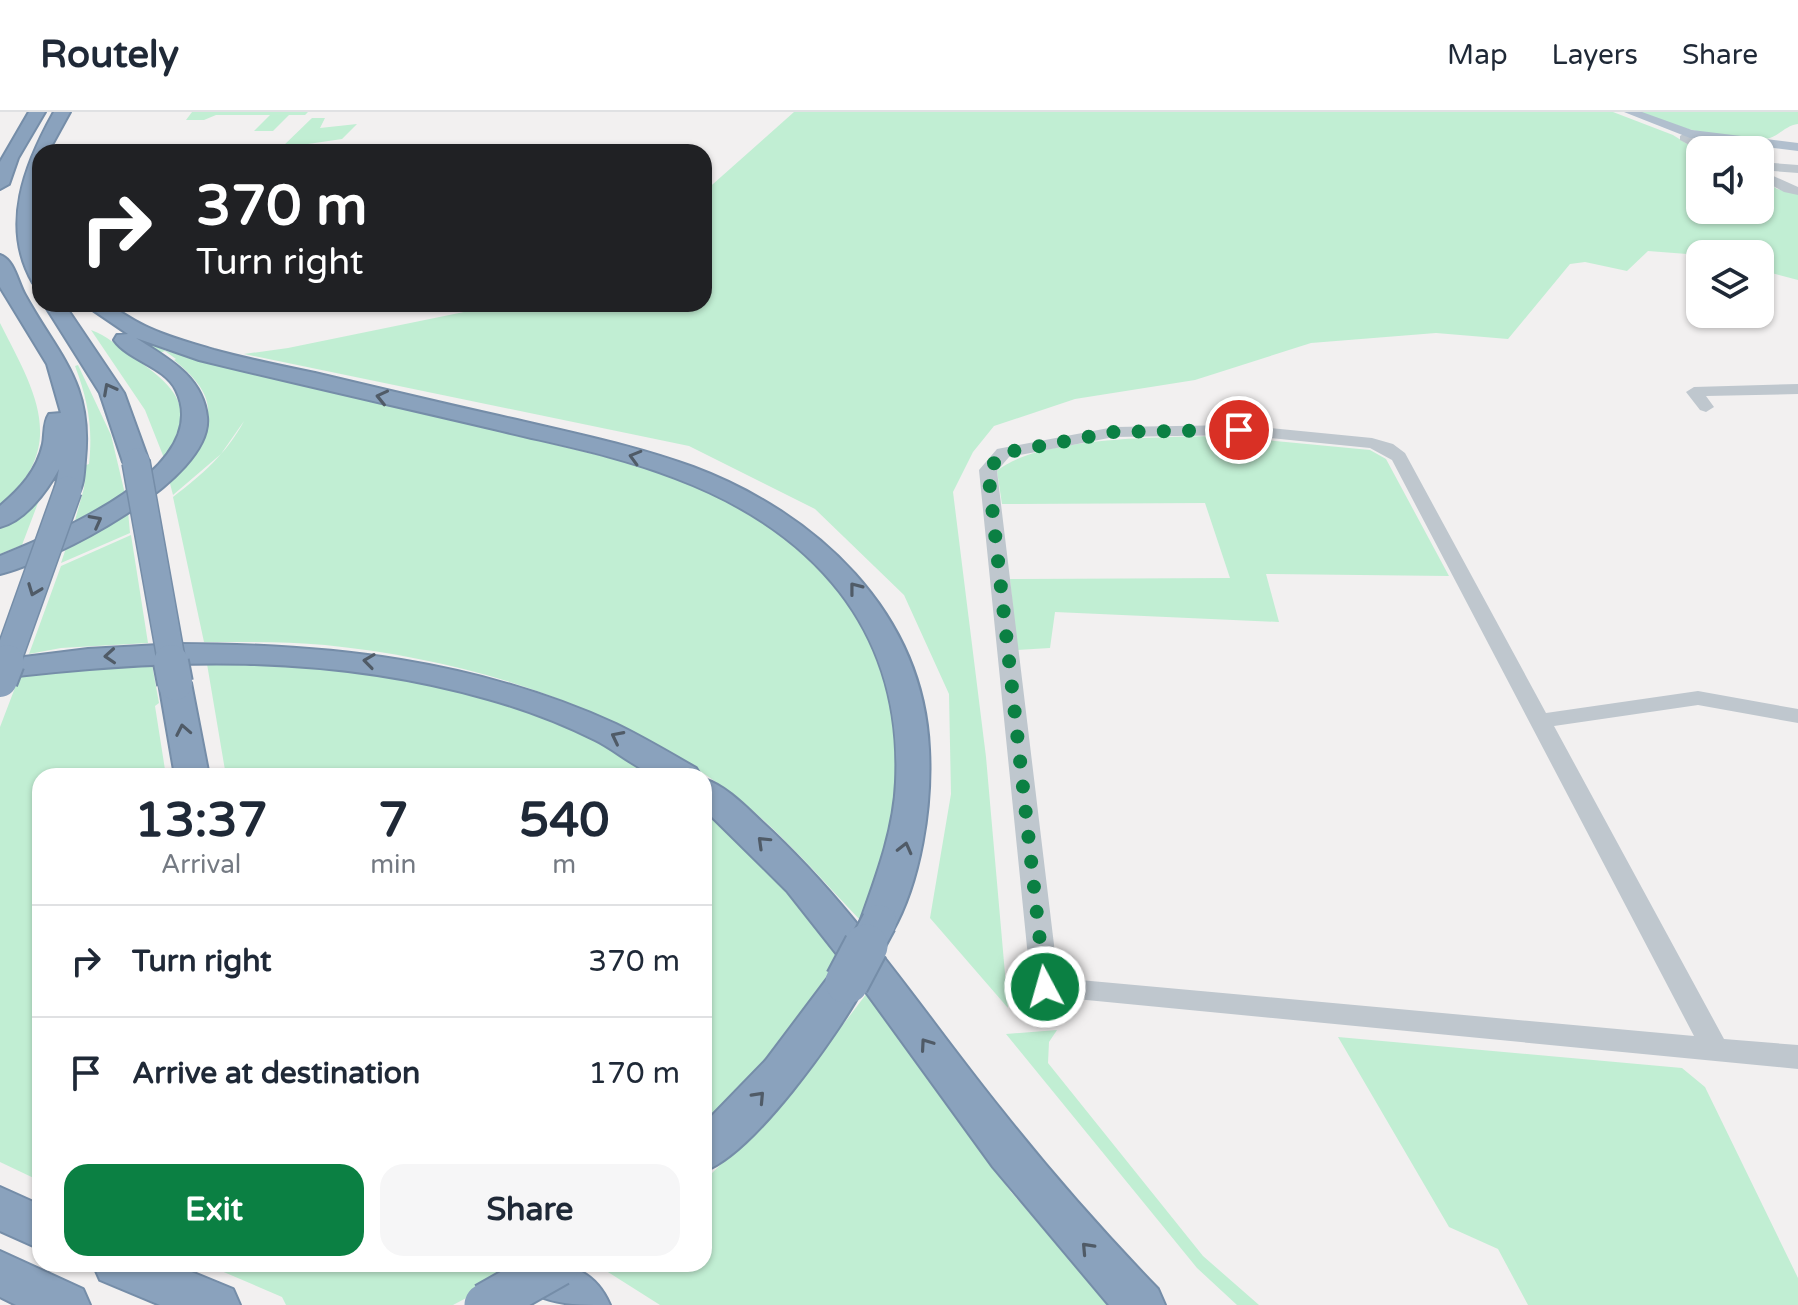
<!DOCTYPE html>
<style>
body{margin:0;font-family:"Varela Round",sans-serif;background:#f6f6f7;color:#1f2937;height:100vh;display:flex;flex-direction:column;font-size:30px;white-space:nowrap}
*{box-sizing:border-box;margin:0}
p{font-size:26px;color:#747a83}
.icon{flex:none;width:44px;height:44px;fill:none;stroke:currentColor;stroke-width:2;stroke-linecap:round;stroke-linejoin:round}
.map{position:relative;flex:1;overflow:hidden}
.side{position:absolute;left:32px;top:656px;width:680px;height:504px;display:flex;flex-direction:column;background:#fff;border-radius:24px;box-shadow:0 2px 6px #0004}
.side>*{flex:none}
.banner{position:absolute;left:32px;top:32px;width:680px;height:168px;border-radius:24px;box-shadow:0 2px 6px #0004;background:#202124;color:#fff;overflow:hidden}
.buttons{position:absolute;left:1686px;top:24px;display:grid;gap:16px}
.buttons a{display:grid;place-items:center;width:88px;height:88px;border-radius:16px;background:#fff;box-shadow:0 2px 6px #0004;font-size:40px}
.pin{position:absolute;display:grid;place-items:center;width:68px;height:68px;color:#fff;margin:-34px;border:4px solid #fff;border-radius:50%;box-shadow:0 2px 8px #0007}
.me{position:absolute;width:88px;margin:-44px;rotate:354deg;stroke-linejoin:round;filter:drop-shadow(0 0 6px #0008)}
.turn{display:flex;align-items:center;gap:28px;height:168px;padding:0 32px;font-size:36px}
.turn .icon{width:104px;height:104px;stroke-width:2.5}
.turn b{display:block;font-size:56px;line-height:68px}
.eta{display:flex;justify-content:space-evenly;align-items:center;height:136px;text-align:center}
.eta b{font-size:48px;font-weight:800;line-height:56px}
.action{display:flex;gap:16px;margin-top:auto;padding:16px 32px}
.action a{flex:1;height:92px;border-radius:24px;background:#0b8043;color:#fff;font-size:32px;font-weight:800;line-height:92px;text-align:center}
.action a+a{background:#f6f6f7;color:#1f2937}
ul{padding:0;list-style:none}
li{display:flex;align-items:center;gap:24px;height:112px;padding:0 32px;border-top:2px solid #e0e1e3}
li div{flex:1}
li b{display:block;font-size:30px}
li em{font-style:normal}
header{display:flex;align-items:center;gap:48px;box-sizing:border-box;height:112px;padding:0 40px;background:#fff;border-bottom:2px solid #e0e1e3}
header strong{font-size:38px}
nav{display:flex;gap:44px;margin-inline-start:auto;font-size:28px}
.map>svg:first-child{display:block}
.green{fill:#c1eed3}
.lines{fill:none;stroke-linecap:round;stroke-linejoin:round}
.highway-casing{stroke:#758da8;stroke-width:4}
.minor{fill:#bfc7ce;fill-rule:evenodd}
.major{fill:#b1bfce;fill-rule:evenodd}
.highway{fill:#8aa2bd;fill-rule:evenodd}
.highway-bridge-far2-casing{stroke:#758da8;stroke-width:30;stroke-linecap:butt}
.highway-bridge-far1-casing{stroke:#758da8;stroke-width:38;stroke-linecap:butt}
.highway-bridge-casing{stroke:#758da8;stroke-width:47;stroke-linecap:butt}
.highway-bridge-far2{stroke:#8aa2bd;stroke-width:27}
.highway-bridge-far1{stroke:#8aa2bd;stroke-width:34}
.highway-bridge{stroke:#8aa2bd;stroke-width:43}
.oneway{stroke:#505b67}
.route{stroke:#0b8043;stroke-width:14;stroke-dasharray:0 25.2}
</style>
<header>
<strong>Routely</strong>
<nav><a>Map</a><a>Layers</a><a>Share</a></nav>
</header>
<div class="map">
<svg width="1798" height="1193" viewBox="0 0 1798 1193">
<rect width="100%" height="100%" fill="#f2f0f0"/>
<path class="green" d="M192,0H308L305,3H289L273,19H254L270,3H216L204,8H186Z
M794,0H1613L1673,23L1700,40V98H1760V66L1777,77L1798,81V168L1760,158V142L1700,143L1648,139L1627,159L1585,150L1570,152L1508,227L1436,221L1311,231L1195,268L1075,287L994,314L973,340L953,380L986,645L1008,896L930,806L951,682L949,582L904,483L815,397L689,334L244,242L288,236L503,192H704V80Z
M1636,0H1798V12C1785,13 1777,27 1764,27C1724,29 1672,14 1636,0Z
M312,6H325L320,16L357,12L342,27L281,36Z
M0,211C34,278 70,334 0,393Z
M91,218C106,223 120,236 133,245C177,276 198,296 164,346L145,298Z
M140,227L164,235L162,237L166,239L635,352L702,376L742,396L803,440L833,470L860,506L878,540L899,605L898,715L860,808C820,766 781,720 735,684C618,594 472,548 325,533C285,529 244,530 204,530L173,385C202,363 227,341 244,309L221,342L173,383L168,364C208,319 231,294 174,248L176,247L165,239L159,241Z
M78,253L111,323L125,382L74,412L84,376L86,353L89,352C93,316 88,288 75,254Z
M1224,324L1370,338L1386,347L1449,464L1266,462L1279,510L1055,500L1050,536L1017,538L1010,467L1230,466L1205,391L1002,392L997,359C1038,324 1168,325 1224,324Z
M41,383L22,433L0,442V415Z
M128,399L130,421L61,451L67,433Z
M131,423L148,531L61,536L29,542L61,454Z
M206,546L381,558L547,601L664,664H226Z
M151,547L159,591L155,594L166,664H40V1069L0,1050V615L21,560Z
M704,694L784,771L796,792L839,846L817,879L821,883L784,936L704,1019Z
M867,881L1011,1080L1110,1193H660L600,1155L604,1152H704V1069C764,1011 817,948 867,881Z
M1057,918L1049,930L1048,951L1203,1144L1259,1193H1237L1197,1156L1006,922Z
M1338,925L1682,956L1705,975L1798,1166V1193H1528L1498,1137L1449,1115Z
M205,1152H494L508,1164L453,1193H286L282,1185Z"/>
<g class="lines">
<defs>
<path id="highway" d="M29,0H45L18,46L9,72L0,77V50Z
M54,0H70L48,40H40L34,104L40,141V173L33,171C0,114 25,52 54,0Z
M0,143C14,147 18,171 25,183C59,245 93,270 85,348C84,360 84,374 77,384H59L55,378L59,357C47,379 25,409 0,415V394C20,377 37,359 43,332C45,322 43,311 49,302L61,301L47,252L0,175Z
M44,192H64L124,281L149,350L145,355H127L123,350L100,281Z
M84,192C119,192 116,200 145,214C165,224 191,231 214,238C247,247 281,254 315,261C382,277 449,293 517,308C576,322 636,334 693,355C816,401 923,500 929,637C932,694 921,769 892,820L879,824L866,820L860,810C876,765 894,718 896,670C903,517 813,418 675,366C617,343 555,332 494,317C396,294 297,272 199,248L136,226C167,246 203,264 207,305C214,368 51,450 0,462V444C54,422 215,357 176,278C164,254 129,249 114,228L117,223L128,222Z
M177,532C330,532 475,548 616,612C643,625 670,641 696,656L701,664C688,664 671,667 658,664C639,659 614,637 595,628C561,611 524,597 488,587C327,541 165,546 0,566V548L88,537Z
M175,561L186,564L191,571L209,664H175L159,571L164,564Z
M704,667C726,674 745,694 762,710C855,795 923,901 1002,999C1051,1061 1103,1120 1158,1177L1165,1193H1109L993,1055L863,876C837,924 753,1042 704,1059V1012L766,948L833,859L847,855L787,779L704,697Z
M0,1075L40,1093V1137L0,1119Z
M0,1139L83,1177L90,1193H16L0,1185Z
M93,1152H172L233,1177L240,1193H160L100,1168Z
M506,1152C550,1152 589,1145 610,1193C566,1193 528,1193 506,1152Z"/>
</defs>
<use href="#highway" class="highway-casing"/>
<path class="minor" d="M1686,20H1694L1692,26L1712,38L1700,39L1680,28V24Z
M1760,50L1798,53V61L1760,58Z
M1760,58L1798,75V83L1784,80L1760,67Z
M1798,272V282L1706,284L1714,295L1706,300L1700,298L1686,280L1694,275Z
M1239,313L1372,326L1393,332L1405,341L1546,601L1698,579L1798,597V611L1698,593L1554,614L1724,927L1798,933V957L1035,883L1031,875L979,358L997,337L1114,315ZM1239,323L1370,336L1392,348L1694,924L1058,866L997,359L1009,345L1114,325Z"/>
<path class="major" d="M1624,0H1642L1692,18L1798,31V39L1690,26Z"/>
<use href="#highway" class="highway"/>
<defs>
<path id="highway-bridge-far2" d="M136,350L172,552
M6,552L68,378"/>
<path id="highway-bridge-far1" d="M171,550L175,571
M0,568L7,550
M865,836L879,810"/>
<path id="highway-bridge" d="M847,870L866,834
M486,1193L558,1152"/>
</defs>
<use href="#highway-bridge-far2" class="highway-bridge-far2-casing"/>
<use href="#highway-bridge-far1" class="highway-bridge-far1-casing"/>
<use href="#highway-bridge" class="highway-bridge-casing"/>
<use href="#highway-bridge-far2" class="highway-bridge-far2"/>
<use href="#highway-bridge-far1" class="highway-bridge-far1"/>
<use href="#highway-bridge" class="highway-bridge"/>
</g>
<defs><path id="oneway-chevron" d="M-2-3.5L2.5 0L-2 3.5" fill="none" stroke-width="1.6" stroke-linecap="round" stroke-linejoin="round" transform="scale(2)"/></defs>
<g class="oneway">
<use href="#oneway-chevron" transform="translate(109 277) rotate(-118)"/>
<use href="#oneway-chevron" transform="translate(382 285) rotate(-167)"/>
<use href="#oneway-chevron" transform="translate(635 345) rotate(-164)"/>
<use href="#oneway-chevron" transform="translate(96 409) rotate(-28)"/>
<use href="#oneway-chevron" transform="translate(855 476) rotate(-128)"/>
<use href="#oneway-chevron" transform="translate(34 478) rotate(111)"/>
<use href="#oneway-chevron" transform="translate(110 544) rotate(176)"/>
<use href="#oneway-chevron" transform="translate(369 549) rotate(-172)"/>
<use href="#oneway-chevron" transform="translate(183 618) rotate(-101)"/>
<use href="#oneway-chevron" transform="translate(617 625) rotate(-153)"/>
<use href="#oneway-chevron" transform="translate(763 730) rotate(-136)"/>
<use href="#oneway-chevron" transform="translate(905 736) rotate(-76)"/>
<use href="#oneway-chevron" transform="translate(926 932) rotate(-125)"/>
<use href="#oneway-chevron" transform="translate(759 985) rotate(-47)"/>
<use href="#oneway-chevron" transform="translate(1087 1136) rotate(-133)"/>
</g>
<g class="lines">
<path class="route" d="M1045,875L988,358L1003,341L1114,320L1239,318"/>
</g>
</svg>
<div class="buttons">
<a><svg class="icon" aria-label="sound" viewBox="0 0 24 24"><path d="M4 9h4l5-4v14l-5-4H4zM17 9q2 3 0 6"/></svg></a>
<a><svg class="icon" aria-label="layers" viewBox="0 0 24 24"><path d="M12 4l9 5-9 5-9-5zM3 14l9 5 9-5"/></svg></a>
</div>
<div class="pin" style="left:1239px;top:318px;background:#d93025"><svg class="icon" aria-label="arrive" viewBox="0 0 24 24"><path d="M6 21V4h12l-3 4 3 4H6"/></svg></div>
<svg class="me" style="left:1045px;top:875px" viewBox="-20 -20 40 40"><circle r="17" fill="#0b8043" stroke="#fff" stroke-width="3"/><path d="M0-11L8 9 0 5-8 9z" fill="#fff"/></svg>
<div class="banner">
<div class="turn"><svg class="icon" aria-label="right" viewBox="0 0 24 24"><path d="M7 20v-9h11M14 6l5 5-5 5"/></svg><div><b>370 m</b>Turn right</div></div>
</div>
<section class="side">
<div class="eta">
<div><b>13:37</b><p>Arrival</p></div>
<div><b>7</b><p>min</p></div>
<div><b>540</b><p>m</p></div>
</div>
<ul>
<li><svg class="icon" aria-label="right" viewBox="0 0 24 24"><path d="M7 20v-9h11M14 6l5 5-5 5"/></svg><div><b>Turn right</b></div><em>370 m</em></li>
<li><svg class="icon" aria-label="arrive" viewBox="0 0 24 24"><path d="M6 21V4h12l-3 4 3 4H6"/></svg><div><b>Arrive at destination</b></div><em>170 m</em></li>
</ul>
<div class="action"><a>Exit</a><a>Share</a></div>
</section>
</div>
